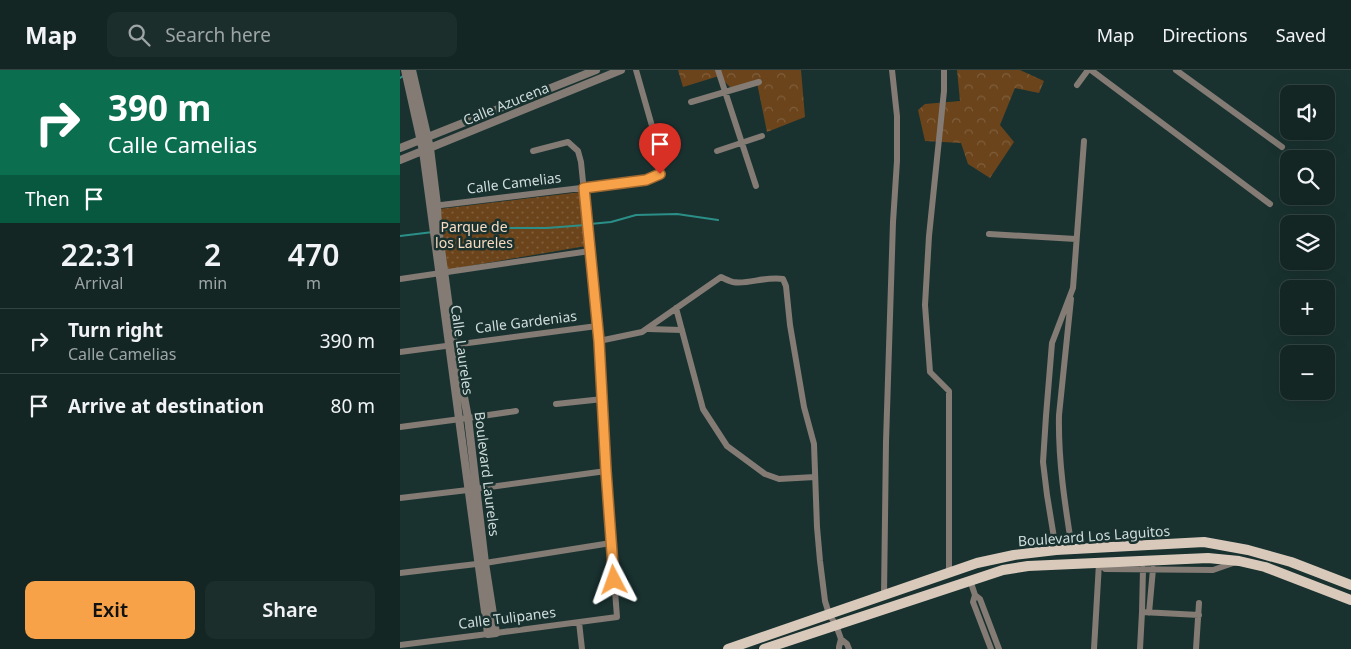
<!DOCTYPE html>
<meta charset="utf-8">
<style>
body{margin:0;font-family:"Noto Sans",sans-serif;background:#1c2e2c;color:#f1f3f6;height:100vh;display:flex;flex-direction:column;font-size:19px;white-space:nowrap}
*{box-sizing:border-box;margin:0}
p{font-size:16px;color:#9da5a6}
.icon{flex:none;width:28px;height:28px;fill:none;stroke:currentColor;stroke-width:2;stroke-linecap:round;stroke-linejoin:round}
.map{position:relative;flex:1;overflow:hidden}
.sheet{display:flex;flex-direction:column;background:#132624;width:400px}
.sheet>*{flex:none}
.hud{background:#0b6e4f;color:#fff;overflow:hidden}
.controls{position:absolute;left:880px;top:15px;display:grid;gap:10px}
.controls a{display:grid;place-items:center;width:55px;height:55px;border-radius:10px;background:#132624;box-shadow:0 5px 20px #0002,0 0 0 1px #324341;font-size:25px}
.pin{position:absolute;display:grid;place-items:center;width:42px;height:42px;color:#fff;margin:-51px -21px;border-radius:50% 50% 50% 0;rotate:-45deg;box-shadow:0 0 5px #0007}
.pin .icon{rotate:45deg}
.me{position:absolute;width:55px;margin:-28px;rotate:356deg;stroke-linejoin:round;filter:drop-shadow(0 0 4px #0008)}
.turn{display:flex;align-items:center;gap:18px;height:105px;padding:0 25px;font-size:22px}
.turn .icon{width:65px;height:65px;stroke-width:2.5}
.turn b{display:block;font-size:35px;line-height:42px}
.then{display:flex;align-items:center;height:48px;padding:0 25px;background:#0003;gap:10px;font-size:19px}
.eta{display:flex;justify-content:space-evenly;align-items:center;height:85px;text-align:center}
.eta b{font-size:30px;font-weight:600;line-height:35px}
.primary-button{display:flex;gap:10px;margin-top:auto;padding:10px 25px}
.primary-button a{flex:1;height:58px;border-radius:10px;background:#f7a248;color:#111;font-size:20px;font-weight:600;line-height:58px;text-align:center}
.primary-button a+a{background:#1c2e2c;color:#f1f3f6}
ul{padding:0;list-style:none}
li{display:flex;align-items:center;gap:15px;height:65px;padding:0 25px;border-top:1px solid #324341}
li div{flex:1}
li b{display:block;font-size:19px}
li em{font-style:normal}
header{display:flex;align-items:center;gap:30px;box-sizing:border-box;height:70px;padding:0 25px;background:#132624;border-bottom:1px solid #324341}
header strong{font-size:24px}
nav{display:flex;gap:28px;margin-inline-start:auto;font-size:18px}
.search{width:350px;height:45px;background:#1c2e2c;display:flex;align-items:center;gap:12px;box-sizing:border-box;padding:0 18px;border-radius:10px;color:#9da5a6;font-size:19px}
main{display:flex;flex:1;min-height:0}
.map>svg:first-child{display:block}
.forest{fill:url(#forest-crowns)}
.park{fill:url(#park-dots)}
.lines{fill:none;stroke-linecap:round;stroke-linejoin:round}
.stream{stroke:#2b8f88;stroke-width:2}
.minor{stroke:#837b74;stroke-width:6}
.tertiary{stroke:#837b74;stroke-width:8}
.primary{stroke:#d9c9bb;stroke-width:10}
.route-casing{stroke:#a1692f;stroke-width:12}
.route{stroke:#f7a248;stroke-width:9}
.labels{text-anchor:middle;stroke-width:5;stroke-linejoin:round;paint-order:stroke}
.street-label{font-size:14px;fill:#cedcdb;stroke:#193230}
.park-label{font-size:14px;fill:#f8dac0;stroke:#193230}
</style>
<header>
<strong>Map</strong>
<div class="search"><svg class="icon" aria-label="search" viewBox="0 0 24 24"><circle cx="10" cy="10" r="6"/><path d="M15 15l6 6"/></svg>Search here</div>
<nav><a>Map</a><a>Directions</a><a>Saved</a></nav>
</header>
<main>
<section class="sheet">
<div class="hud">
<div class="turn"><svg class="icon" aria-label="right" viewBox="0 0 24 24"><path d="M7 20v-9h11M14 6l5 5-5 5"/></svg><div><b>390 m</b>Calle Camelias</div></div>
<div class="then">Then<svg class="icon" aria-label="arrive" viewBox="0 0 24 24"><path d="M6 21V4h12l-3 4 3 4H6"/></svg></div>
</div>
<div class="eta">
<div><b>22:31</b><p>Arrival</p></div>
<div><b>2</b><p>min</p></div>
<div><b>470</b><p>m</p></div>
</div>
<ul>
<li><svg class="icon" aria-label="right" viewBox="0 0 24 24"><path d="M7 20v-9h11M14 6l5 5-5 5"/></svg><div><b>Turn right</b><p>Calle Camelias</p></div><em>390 m</em></li>
<li><svg class="icon" aria-label="arrive" viewBox="0 0 24 24"><path d="M6 21V4h12l-3 4 3 4H6"/></svg><div><b>Arrive at destination</b></div><em>80 m</em></li>
</ul>
<div class="primary-button"><a>Exit</a><a>Share</a></div>
</section>
<div class="map">
<svg width="951" height="579" viewBox="0 0 951 579">
<defs>
<pattern id="forest-crowns" width="20" height="18" patternUnits="userSpaceOnUse" patternTransform="scale(1.25)"><rect width="20" height="18" fill="#6b441b"/><path d="M2 6a3 3 0 1 1 6 0M12 15a3 3 0 1 1 6 0" fill="none" stroke="#7f5e3c"/></pattern>
<pattern id="park-dots" width="8" height="8" patternUnits="userSpaceOnUse" patternTransform="scale(1.25)"><rect width="8" height="8" fill="#6b441b"/><path d="M2 2h.1M6 6h.1" fill="none" stroke="#7f5e3c" stroke-width="1.8" stroke-linecap="round"/></pattern>
</defs>
<rect width="100%" height="100%" fill="#193230"/>
<path class="forest" d="M278,0H401L405,47L367,62L357,13L331,18L319,6L283,17Z
M557,0H620L644,11L639,23L615,18L600,55L614,72L590,108L568,94L561,73L525,71L518,40L525,34L560,31Z"/>
<path class="park" d="M181,122L186,176L46,200L39,139Z"/>
<g class="lines">
<path class="stream" d="M0,8L5,5
M190,154L211,152L236,145L277,144L318,150
M40,161L57,158H147L185,155
M0,166L33,162"/>
<path class="minor" d="M318,0L356,116
M544,0V21L529,166L525,235L530,302L549,321V503
M691,0L870,134
M776,0L882,77
M677,15L688,0
M291,32L359,12
M317,81L362,66
M33,136L247,110L260,104L262,91L236,0
M589,164L676,169
M0,209L190,181
M671,229L659,345C658,390 665,435 672,479
M276,238L303,339L327,376L365,404L379,409L415,407
M248,259L282,260
M199,271L242,262L321,207C325,209 329,211 333,212C347,215 365,206 383,209L386,216L390,255L404,337L414,374L417,457L420,491L425,531L429,544L436,555L441,569L439,577V579
M0,282L197,256
M156,334L203,329
M0,357L68,348L116,341
M0,428L68,420L206,401
M656,480L647,425L643,392L646,346L652,273L673,218L684,71
M699,493L705,499L813,500L836,492
M0,503L85,493L211,473
M570,510L575,525L573,532L591,579
M484,525L486,372L493,152L497,91V46L492,0
M575,525L580,529L599,579
M742,542L799,545
M749,543L753,499
M179,552L182,579
M96,563L217,547L206,401L199,271L181,92L178,81L168,72L133,81
M441,569L447,574L449,579
M0,575L88,564
M694,579L699,493
M740,579L742,542L743,499
M796,579L799,533"/>
<path class="tertiary" d="M5,0L23,81L88,564L96,563L85,493L68,348L54,274L38,157L37,135L30,78L12,0
M0,78L196,0
M0,90L221,0"/>
<path class="primary" d="M328,579L577,493L614,485L656,480L804,472L848,480L891,492L951,515
M364,579L603,500L628,496L808,488L839,491L865,497L951,530"/>
</g>
<g class="lines">
<defs>
<path id="route" d="M214,510L206,401L199,271L184,118L246,110L260,104"/>
</defs>
<use href="#route" class="route-casing"/>
<use href="#route" class="route"/>
</g>
<g class="labels">
<g class="street-label">
<text transform="translate(106 34) rotate(-22)" y="5">Calle Azucena</text>
<text transform="translate(114 113) rotate(-7)" y="5">Calle Camelias</text>
<text transform="translate(126 252) rotate(-7)" y="5">Calle Gardenias</text>
<text transform="translate(62 280) rotate(82)" y="5">Calle Laureles</text>
<text transform="translate(87 404) rotate(83)" y="5">Boulevard Laureles</text>
<text transform="translate(694 466) rotate(-4)" y="5">Boulevard Los Laguitos</text>
<text transform="translate(107 548) rotate(-7)" y="5">Calle Tulipanes</text>
</g>
<g class="park-label">
<text x="74" y="162">Parque de<tspan x="74" dy="16">los Laureles</tspan></text>
</g>
</g>
</svg>
<div class="controls">
<a><svg class="icon" aria-label="sound" viewBox="0 0 24 24"><path d="M4 9h4l5-4v14l-5-4H4zM17 9q2 3 0 6"/></svg></a>
<a><svg class="icon" aria-label="search" viewBox="0 0 24 24"><circle cx="10" cy="10" r="6"/><path d="M15 15l6 6"/></svg></a>
<a><svg class="icon" aria-label="layers" viewBox="0 0 24 24"><path d="M12 4l9 5-9 5-9-5zM3 14l9 5 9-5"/></svg></a>
<a>+</a>
<a>−</a>
</div>
<div class="pin" style="left:260px;top:104px;background:#d93025"><svg class="icon" aria-label="arrive" viewBox="0 0 24 24"><path d="M6 21V4h12l-3 4 3 4H6"/></svg></div>
<svg class="me" style="left:214px;top:510px" viewBox="-20 -20 40 40"><path d="M0-17L14 15 0 8-14 15z" fill="#f7a248" stroke="#fff" stroke-width="4"/></svg>
</div>
</main>
